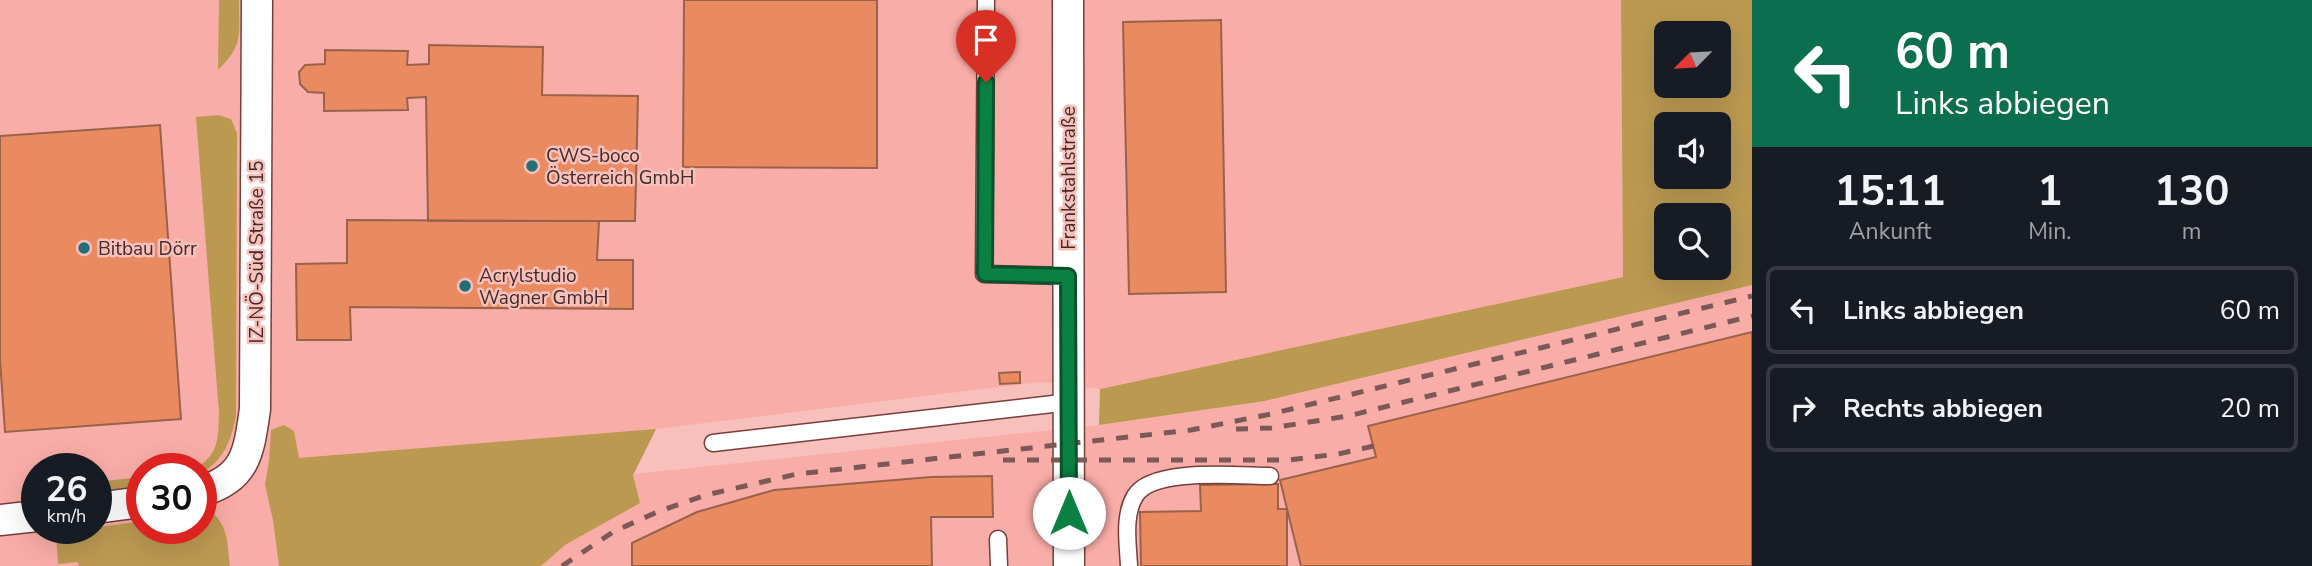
<!DOCTYPE html>
<html lang="de">
<meta charset="utf-8">
<style>
body{margin:0;font-family:"Nunito Sans",sans-serif;background:#242831;color:#f1f3f6;height:100vh;display:flex;flex-direction:column;font-size:26px;white-space:nowrap}
*{box-sizing:border-box;margin:0}
p{font-size:23px;color:#9ea1a6}
.icon{flex:none;width:38px;height:38px;fill:none;stroke:currentColor;stroke-width:2;stroke-linecap:round;stroke-linejoin:round}
.map{position:relative;flex:1;overflow:hidden}
.details{display:flex;flex-direction:column;background:#171b24;width:560px}
.details>*{flex:none}
.guide{background:#0b6e4f;color:#fff;overflow:hidden}
.needle{width:46px;rotate:246deg}
.tools{position:absolute;left:1654px;top:21px;display:grid;gap:14px}
.tools a{display:grid;place-items:center;width:77px;height:77px;border-radius:10px;background:#171b24;box-shadow:0 7px 28px #0002;font-size:35px}
.speed{position:absolute;left:21px;top:453px;display:flex;gap:14px;font-size:35px;font-weight:700;text-align:center}
.speed>*{display:grid;place-content:center;width:91px;height:91px;border-radius:50%;background:#171b24;box-shadow:0 7px 28px #0002;line-height:1}
.speed small{font-size:18px;font-weight:400}
.speed .limit{border:10px solid #d22;background:#fff;color:#111}
.pin{position:absolute;display:grid;place-items:center;width:60px;height:60px;color:#fff;margin:-72px -30px;border-radius:50% 50% 50% 0;rotate:-45deg;box-shadow:0 0 7px #0007}
.pin .icon{rotate:45deg}
.me{position:absolute;width:77px;margin:-38px;rotate:0deg;stroke-linejoin:round;filter:drop-shadow(0 0 5px #0008)}
.turn{display:flex;align-items:center;gap:24px;height:147px;padding:0 28px;font-size:32px}
.turn .icon{width:91px;height:91px;stroke-width:2.5}
.turn b{display:block;font-size:49px;line-height:60px}
.eta{display:flex;justify-content:space-evenly;align-items:center;height:119px;text-align:center}
.eta b{font-size:42px;font-weight:700;line-height:49px}
ul{padding:0;list-style:none}
li{display:flex;align-items:center;gap:21px;height:88px;margin:0 14px 10px;padding:0 14px;border:4px solid #363941;border-radius:10px}
li div{flex:1}
li b{display:block;font-size:26px}
li em{font-style:normal}
main{display:flex;flex:1;min-height:0}
.map>svg:first-child{display:block}
.built{fill:#f9ada8;fill-rule:evenodd}
.green{fill:#bb9951;fill-rule:evenodd}
.building{fill:#e98a61;stroke:#99624b;stroke-width:2}
.lines{fill:none;stroke-linecap:round;stroke-linejoin:round}
.service-casing{stroke:#773e3b;stroke-width:19}
.minor-casing{stroke:#773e3b;stroke-width:33}
.service{stroke:#fff;stroke-width:16}
.minor{stroke:#fff;stroke-width:30}
.rail{stroke:#7c5956;stroke-width:5;stroke-dasharray:12 12;stroke-linecap:butt}
.route-casing{stroke:#07532c;stroke-width:18}
.route{stroke:#0b8043;stroke-width:12}
.poi-dot{fill:#246f75;stroke:#f7c0bb;stroke-width:2.5}
.labels{text-anchor:middle;stroke-width:5;stroke-linejoin:round;paint-order:stroke}
.poi-label{font-size:19px;fill:#442a28;stroke:#f7c0bb;text-anchor:start}
.street-label{font-size:19px;fill:#442a28;stroke:#f7c0bb}
</style>
<main>
<div class="map">
<svg width="1752" height="566" viewBox="0 0 1752 566">
<rect width="100%" height="100%" fill="#f7c0bb"/>
<path class="built" d="M0,0H1621L1623,277L1100,389L1040,382L656,429L634,474L1099,425L1265,401L1752,285V566H0ZM37,469H96V528H37ZM142,469H201V528H142Z"/>
<path class="green" d="M219,0H239C239,34 244,45 218,70Z
M1621,0H1752V285L1265,401L1099,425L1100,389L1623,277ZM1718,33V86H1666V33ZM1718,124V177H1666V124ZM1666,215H1718V268H1666Z
M218,115L231,119L237,133L236,416C231,442 224,459 201,474V469H194C219,455 218,440 219,413L196,117Z
M284,425L294,431L299,458L656,429L633,475L640,503L565,545L541,566H279L273,520L265,485L269,461L271,430Z
M142,477V488L96,495V482Z
M212,512C229,528 227,543 230,566H79L78,562L58,564L56,533L142,521V528H201V513Z"/>
<path class="building" d="M684,0H877V168L683,167Z
M1221,20L1226,292L1129,294L1123,22Z
M429,45L543,47L542,95L638,96L635,221H428L426,97L407,98L408,110L324,111V93L308,92L300,84L299,72L305,65L325,64V50L408,51L407,65L429,64Z
M160,125L181,419L5,432L0,360V136Z
M347,220L599,221L597,260H633V309L350,307L351,340H297L296,264L347,263Z
M1752,332V566H1301L1280,480L1376,457L1368,426Z
M1020,372V383L1000,384L999,373Z
M992,476L993,517H931L932,566H632V543L697,512L774,490L931,477Z
M1278,484V509H1287V566H1141L1140,512L1201,511L1200,485Z"/>
<g class="lines">
<defs>
<path id="service" d="M986,0L984,274L1068,276
M713,443L1070,402
M998,539L999,566
M1129,566C1128,544 1123,516 1135,496C1152,467 1239,476 1270,476"/>
<path id="minor" d="M1068,0L1069,566
M201,491C247,479 249,450 255,409L257,0
M96,508L142,502
M0,520L37,516"/>
</defs>
<use href="#service" class="service-casing"/>
<use href="#minor" class="minor-casing"/>
<use href="#service" class="service"/>
<use href="#minor" class="minor"/>
<path class="rail" d="M1236,429L1271,428L1348,416L1752,316
M1003,460H1289L1338,454L1378,445
M562,566L613,532L657,512L706,495L797,474L1191,430L1271,414L1752,296"/>
</g>
<g class="lines">
<defs>
<path id="route" d="M986,82L985,274L1068,276L1069,513"/>
</defs>
<use href="#route" class="route-casing"/>
<use href="#route" class="route"/>
</g>
<g class="poi-dot">
<circle cx="532" cy="166" r="7"/>
<circle cx="84" cy="248" r="7"/>
<circle cx="465" cy="286" r="7"/>
</g>
<g class="labels">
<g class="poi-label">
<text x="546" y="162">CWS-boco<tspan x="546" dy="22">Österreich GmbH</tspan></text>
<text x="98" y="255">Bitbau Dörr</text>
<text x="479" y="282">Acrylstudio<tspan x="479" dy="22">Wagner GmbH</tspan></text>
</g>
<g class="street-label">
<text transform="translate(1068 178) rotate(-90)" y="7">Frankstahlstraße</text>
<text transform="translate(256 252) rotate(-90)" y="7">IZ-NÖ-Süd Straße 15</text>
</g>
</g>
</svg>
<div class="tools">
<a><svg class="needle" viewBox="-14 -14 28 28"><path d="M0-13l5 13h-10z" fill="#e53935"/><path d="M0 13l5-13h-10z" fill="#9ea1a6"/></svg></a>
<a><svg class="icon" aria-label="sound" viewBox="0 0 24 24"><path d="M4 9h4l5-4v14l-5-4H4zM17 9q2 3 0 6"/></svg></a>
<a><svg class="icon" aria-label="search" viewBox="0 0 24 24"><circle cx="10" cy="10" r="6"/><path d="M15 15l6 6"/></svg></a>
</div>
<div class="speed"><div>26<small>km/h</small></div><div class="limit">30</div></div>
<div class="pin" style="left:986px;top:82px;background:#d93025"><svg class="icon" aria-label="arrive" viewBox="0 0 24 24"><path d="M6 21V4h12l-3 4 3 4H6"/></svg></div>
<svg class="me" style="left:1069px;top:513px" viewBox="-20 -20 40 40"><circle r="19" fill="#fff"/><path d="M0-13L10 11 0 6-10 11z" fill="#0b8043"/></svg>
</div>
<section class="details">
<div class="guide">
<div class="turn"><svg class="icon" aria-label="left" viewBox="0 0 24 24"><path d="M17 20v-9H6M10 6l-5 5 5 5"/></svg><div><b>60 m</b>Links abbiegen</div></div>
</div>
<div class="eta">
<div><b>15:11</b><p>Ankunft</p></div>
<div><b>1</b><p>Min.</p></div>
<div><b>130</b><p>m</p></div>
</div>
<ul>
<li><svg class="icon" aria-label="left" viewBox="0 0 24 24"><path d="M17 20v-9H6M10 6l-5 5 5 5"/></svg><div><b>Links abbiegen</b></div><em>60 m</em></li>
<li><svg class="icon" aria-label="right" viewBox="0 0 24 24"><path d="M7 20v-9h11M14 6l5 5-5 5"/></svg><div><b>Rechts abbiegen</b></div><em>20 m</em></li>
</ul>
</section>
</main>
